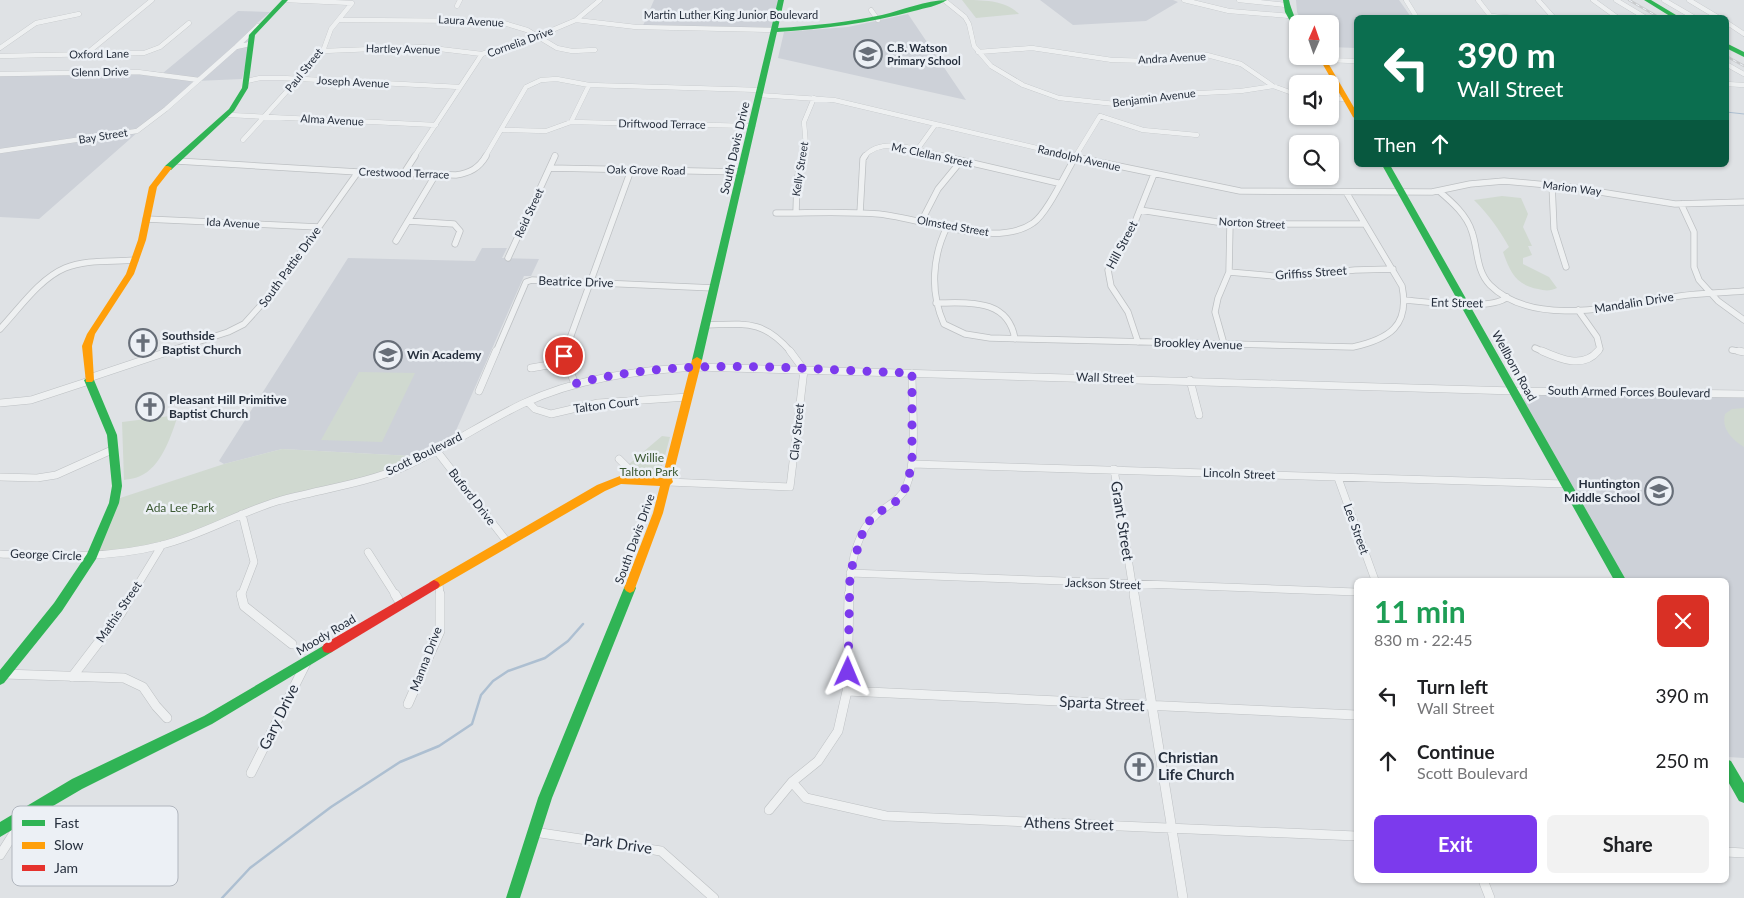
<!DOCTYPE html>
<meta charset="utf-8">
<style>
body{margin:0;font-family:Lato,sans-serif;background:#f2f2f2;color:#202124;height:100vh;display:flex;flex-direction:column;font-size:19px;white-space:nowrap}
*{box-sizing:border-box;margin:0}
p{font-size:16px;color:#757577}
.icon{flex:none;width:28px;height:28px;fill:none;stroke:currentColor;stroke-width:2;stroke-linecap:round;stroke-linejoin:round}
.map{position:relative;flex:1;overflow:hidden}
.drawer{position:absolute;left:1354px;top:578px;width:375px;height:305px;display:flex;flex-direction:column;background:#fff;border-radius:8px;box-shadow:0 1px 4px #0004}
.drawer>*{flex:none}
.banner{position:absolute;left:1354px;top:15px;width:375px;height:152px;border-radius:8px;box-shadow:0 1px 4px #0004;background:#0b6e4f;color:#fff;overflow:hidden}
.needle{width:32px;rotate:2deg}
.buttons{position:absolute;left:1289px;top:15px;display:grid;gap:10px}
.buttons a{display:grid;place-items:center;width:50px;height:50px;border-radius:8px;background:#fff;box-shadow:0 1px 4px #0004;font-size:25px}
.pin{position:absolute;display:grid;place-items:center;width:42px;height:42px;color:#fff;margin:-21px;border:2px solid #fff;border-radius:50%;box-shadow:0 1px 5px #0007}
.me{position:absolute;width:55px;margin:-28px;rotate:1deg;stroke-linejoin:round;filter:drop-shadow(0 0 4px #0008)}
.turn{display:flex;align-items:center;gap:18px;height:105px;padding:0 20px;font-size:22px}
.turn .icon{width:65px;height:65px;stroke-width:2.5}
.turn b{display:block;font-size:35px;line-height:42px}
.then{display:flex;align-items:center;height:48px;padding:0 20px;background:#0003;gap:10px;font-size:19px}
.round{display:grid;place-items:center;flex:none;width:52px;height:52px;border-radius:8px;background:#f2f2f2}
.head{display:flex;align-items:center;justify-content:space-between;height:85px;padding:0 20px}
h1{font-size:30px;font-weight:700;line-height:38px;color:#1e9e55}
.action{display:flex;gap:10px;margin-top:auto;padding:10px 20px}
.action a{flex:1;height:58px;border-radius:8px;background:#7c3aed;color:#fff;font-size:20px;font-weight:700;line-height:58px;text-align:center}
.action a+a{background:#f2f2f2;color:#202124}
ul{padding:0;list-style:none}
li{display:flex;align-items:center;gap:15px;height:65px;padding:0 20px}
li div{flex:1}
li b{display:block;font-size:19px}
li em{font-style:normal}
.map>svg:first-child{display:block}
.built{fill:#cdd1d8}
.green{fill:#d0d9d0}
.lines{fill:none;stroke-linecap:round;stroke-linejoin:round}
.stream-far1{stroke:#adbfd1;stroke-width:1}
.stream{stroke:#adbfd1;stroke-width:2.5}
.street-far3-casing{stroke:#bdc0c3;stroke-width:5}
.street-far2-casing{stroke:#bdc0c3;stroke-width:7}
.street-far1-casing{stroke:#bdc0c3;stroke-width:8}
.street-casing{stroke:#bdc0c3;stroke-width:10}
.street-far3{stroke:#eef0f1;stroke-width:4.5}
.street-far2{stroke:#eef0f1;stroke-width:5.5}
.street-far1{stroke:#eef0f1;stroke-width:7}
.street{stroke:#eef0f1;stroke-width:9}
.fast{fill:#30b455;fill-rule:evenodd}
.slow{fill:#ff9f0a;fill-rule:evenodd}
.jam{fill:#e5322d;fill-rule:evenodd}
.rail-casing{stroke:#c8cacc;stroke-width:2.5}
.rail{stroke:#ecf0f5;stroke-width:1;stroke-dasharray:4;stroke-linecap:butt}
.route{stroke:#7c3aed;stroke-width:9;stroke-dasharray:0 16.2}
.labels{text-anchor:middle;stroke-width:5;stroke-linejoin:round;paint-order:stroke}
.far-street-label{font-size:11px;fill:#262f3d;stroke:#ecf0f5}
.far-poi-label{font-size:11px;font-weight:bold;fill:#262f3d;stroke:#ecf0f5;text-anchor:start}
.street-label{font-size:12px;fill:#262f3d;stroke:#ecf0f5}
.poi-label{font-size:12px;font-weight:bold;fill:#262f3d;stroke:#ecf0f5;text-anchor:start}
.park-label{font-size:12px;fill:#3c5933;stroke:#ecf0f5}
.near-street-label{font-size:15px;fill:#262f3d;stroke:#ecf0f5}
.near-poi-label{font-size:15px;font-weight:bold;fill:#262f3d;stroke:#ecf0f5;text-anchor:start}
.key{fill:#ecf0f5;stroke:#b1b6be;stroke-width:1}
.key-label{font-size:14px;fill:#262f3d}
</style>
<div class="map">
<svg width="1744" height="898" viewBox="0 0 1744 898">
<rect width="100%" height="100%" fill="#dfe2e5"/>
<path class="built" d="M654,0H781L774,30L642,28Z
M1040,0H1173L1178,2L1146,21L1073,25Z
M1296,0H1399L1411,17L1356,18V48L1330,47V24H1303L1297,12Z
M238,11L270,12L256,24L242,79L196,81L39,219L0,217V74L150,71L163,73Z
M908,14L966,100L778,58L784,32L848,27Z
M482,248H507L502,258L539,259L531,276H524L454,435L412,456L282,449L224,464L219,461L348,258L475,261Z
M1530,393L1744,397V758L1728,757L1726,755V580H1625L1522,401Z"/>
<path class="green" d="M962,0C982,0 1006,0 1019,14L976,18Z
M1502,196L1521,198L1528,214L1523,227L1532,246H1528L1532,255L1523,258V264L1549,277L1557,288C1551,291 1545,291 1538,289C1516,285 1510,272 1503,252L1509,247C1499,229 1489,215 1474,200Z
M359,372L415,373L382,442L321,440Z
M1744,408V447C1732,439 1721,429 1725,414L1732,409Z
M178,415C172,434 162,464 144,474C138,478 130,479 124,480L122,422Z
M662,436L670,437L660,474L654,478H634L633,469L629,464Z
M282,449L412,456L410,460L379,474L278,500L162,544L95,554L117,499L224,464Z"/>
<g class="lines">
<path class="stream-far1" d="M1726,112L1744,114"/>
<path class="stream" d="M222,898L250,868L331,807L400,762L439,746L472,724L481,695L493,681L508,671L545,658L568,641L583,624"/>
<defs>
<path id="street-far3" d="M944,0L965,17L969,24L974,46L991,66L1023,85L1059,98L1115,104L1182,94L1241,91L1273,86
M1184,0L1229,11L1290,16
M1239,0L1286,5
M1406,0L1417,18
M1478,0L1492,18
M1538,0L1554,18
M1593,0L1618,18
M1616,0L1646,18
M1664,0L1695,18
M1689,0L1719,18
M457,6L460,0
M871,10L878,20
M1491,16L1517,18
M340,20L497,21L527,30L557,48L572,51L595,50
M576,20L636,27L774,30
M1726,22L1744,34
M237,46L258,26
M0,48L36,23L79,14
M323,51L423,47L482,54
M978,52L1032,48L1112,60L1152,61L1207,55L1241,64L1273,86L1298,95
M86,54L152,0
M0,56L144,53L160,47L189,23
M1324,60L1356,61
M1726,64L1744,74
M0,74L138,72L199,80
M247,81L260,78H282L460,87
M1726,84L1744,85
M760,95L834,100L1075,157
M1330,98L1345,99
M229,115L436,125
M1100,116L1143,130L1197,135
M571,122L753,126
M503,130L546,131L571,122L589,85
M243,140L323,51L331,29L352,3L285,0
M917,150L935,125
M0,151L137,131L166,109L236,47L250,44
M414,157L482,54L538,36L576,20L600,0
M485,157L526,87L541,80L557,79L589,85L761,90
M554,157L555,155
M803,157L806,146L804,122L814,98
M864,157C882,134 924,152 947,157
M1075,157L1100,116"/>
<path id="street-far2" d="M942,156L1058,183
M1070,156L1240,191L1432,192L1470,184L1504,181L1569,187L1675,204L1744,202
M177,161L358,172L456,175C470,173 479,168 486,156
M550,168L742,172
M404,173L415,156
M1552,185L1554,229L1566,267
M1439,191C1452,202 1467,215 1472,232C1478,249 1476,271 1490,285C1535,330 1625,304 1680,296C1701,293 1723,293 1744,291
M1681,204L1694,232V267L1699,280L1718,301L1744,320
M1140,210L1230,224H1365
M776,213C810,213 846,211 879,214C921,218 996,249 1033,223C1047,214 1066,172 1076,156
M796,213L797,180L803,156
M860,213L863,159L865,156
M146,219L319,227
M922,220L938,189L961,161
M408,221L454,224L460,231L455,244
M947,227C932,257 930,293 944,324L965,334L990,338L1353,347C1389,339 1410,326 1402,286L1346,192
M396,241L436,174
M508,258L555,156
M1229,272L1285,277L1355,270L1393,269
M1405,300C1426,302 1493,311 1507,297
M936,303C969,303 1008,298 1015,339
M1578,310L1597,337L1600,349L1597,352
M706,325C745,324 763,319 791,352
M0,329C19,309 39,279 65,268C87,259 112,262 135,260
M1138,342L1128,312L1111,286L1108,270L1131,232L1154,174
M1224,344L1215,312L1218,298L1229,272L1230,224
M1535,348L1544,352
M1732,350L1744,352
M166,352L228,332L244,324L271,294L358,172
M496,352L526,282L532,280L714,288
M565,352L631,170"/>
<path id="street-far1" d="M565,351L564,356L575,384
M1542,351C1560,359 1583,369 1598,351
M1739,351L1744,352
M531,368L566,362
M89,378L170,351
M1190,380L1199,415
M479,391L496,351
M528,402L535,409L551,414L598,403L688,397
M0,403L31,400L89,381
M436,450L508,543
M619,459L630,470L628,480
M912,464L1565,484
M1114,469L1134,596
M0,477L37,478L56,475L114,449
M1338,478L1375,580
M668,482L790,487L804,370L790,351
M368,552L396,596
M0,554C54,556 109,559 162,545C202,535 238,513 278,501C321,489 365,484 406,466C446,448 483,423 522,404C577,378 635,371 695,367L1514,391L1744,394
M850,573L1356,592
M439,583L440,596
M131,596L162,545
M241,596L254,562L242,514
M849,596C850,569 855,533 876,515C887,505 900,501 906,487C918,459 912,405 912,373"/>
<path id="street" d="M241,594L244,606L292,644
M395,594L401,604
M1134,594L1183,898
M4,674L124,678L143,687L156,706L167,718
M72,677L121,613L132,594
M847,691L1356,715
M408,704L440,631V594
M251,773L307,661
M792,782L806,798L886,816L1356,836
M769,810L792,782L818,761L838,731L847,691L849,594
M534,832L661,851L714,898
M1726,852L1744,853
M0,855L23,819
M1483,880L1490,898"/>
</defs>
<use href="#street-far3" class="street-far3-casing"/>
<use href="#street-far2" class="street-far2-casing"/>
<use href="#street-far1" class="street-far1-casing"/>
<use href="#street" class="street-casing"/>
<use href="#street-far3" class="street-far3"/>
<use href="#street-far2" class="street-far2"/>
<use href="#street-far1" class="street-far1"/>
<use href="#street" class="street"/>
<path class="fast" d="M282,0H288L255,35L248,88L234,111L171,170H165V166L229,109L242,88L249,35Z
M778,0H784L778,28C813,26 848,22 882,15C903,10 926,0 947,0C938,6 925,8 914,11C869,23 823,29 777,32L702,360L697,363L692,360Z
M1283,0H1289C1291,11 1298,21 1298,32L1295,30L1285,12Z
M1644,0H1651L1681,18H1673Z
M1726,43L1744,52V57L1726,48Z
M1382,165H1390L1626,580H1614Z
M89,377L94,380L117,435L122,486L119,503L96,559L62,611L4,683L0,685V670L54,603L87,554L109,503L112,486L107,435L84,380Z
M630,583L634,585L636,588L552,798L520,898H506L538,798L624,588L626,585Z
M328,643L332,644L334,648L332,652L212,724L82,789L0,837V822L72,779L204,716Z
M1726,759L1731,761L1744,783V803L1739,801L1726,778Z"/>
<path class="slow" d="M1318,56H1324L1356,111V119L1353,117Z
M165,166H168L172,168L157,187L146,240L134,274L95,334L92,346L94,380L92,382H86L82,346L87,334L126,274L138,240L149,187Z
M697,357L702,360L672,479L673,482L670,485L663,513L634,591L630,593L626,591L624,588L653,513L660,486L621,484L605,491L438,588L434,590L430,588L428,585L430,582L597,485L620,476L662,478L692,360Z"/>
<path class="jam" d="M434,580L438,582L440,585L438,588L332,652L328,653L324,652L322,648L324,644Z"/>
<defs>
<path id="rail" d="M1629,0L1660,18
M1726,56L1744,66"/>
</defs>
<use href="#rail" class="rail-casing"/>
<use href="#rail" class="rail"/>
</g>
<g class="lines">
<path class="route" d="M564,356L574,384C683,355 801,370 912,373V464L906,487L898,500L878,513L865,525L850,573L848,672"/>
</g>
<defs>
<symbol id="school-ring" viewBox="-11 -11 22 22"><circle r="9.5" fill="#ecf0f5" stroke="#676e78" stroke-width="1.5"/><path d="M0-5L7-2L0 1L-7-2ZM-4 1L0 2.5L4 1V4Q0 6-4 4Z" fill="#676e78"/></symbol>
<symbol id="church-ring" viewBox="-11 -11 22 22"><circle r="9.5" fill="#ecf0f5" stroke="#676e78" stroke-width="1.5"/><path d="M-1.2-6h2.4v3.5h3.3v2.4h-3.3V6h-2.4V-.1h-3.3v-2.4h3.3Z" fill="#676e78"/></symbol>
</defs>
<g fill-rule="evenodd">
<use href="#school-ring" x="852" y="38" width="32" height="32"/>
<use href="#church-ring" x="127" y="327" width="32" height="32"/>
<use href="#school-ring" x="372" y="339" width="32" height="32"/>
<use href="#church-ring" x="134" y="391" width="32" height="32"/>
<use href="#school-ring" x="1643" y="475" width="32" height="32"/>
<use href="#church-ring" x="1123" y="751" width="32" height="32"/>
</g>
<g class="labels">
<g class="far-street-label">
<text x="731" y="19">Martin Luther King Junior Boulevard</text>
<text transform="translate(471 21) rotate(3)" y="4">Laura Avenue</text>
<text transform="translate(520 42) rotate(-20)" y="4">Cornelia Drive</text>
<text transform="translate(403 49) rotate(1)" y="4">Hartley Avenue</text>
<text transform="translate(99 54) rotate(-1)" y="4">Oxford Lane</text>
<text transform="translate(1172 58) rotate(-3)" y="4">Andra Avenue</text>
<text transform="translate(304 70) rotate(-51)" y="4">Paul Street</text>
<text transform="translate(100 72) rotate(-1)" y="4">Glenn Drive</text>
<text transform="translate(353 82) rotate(3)" y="4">Joseph Avenue</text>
<text transform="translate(1154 98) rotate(-7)" y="4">Benjamin Avenue</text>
<text transform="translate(332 120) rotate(3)" y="4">Alma Avenue</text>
<text transform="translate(662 124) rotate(1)" y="4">Driftwood Terrace</text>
<text transform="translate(103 136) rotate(-9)" y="4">Bay Street</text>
<text transform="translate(932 155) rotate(12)" y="4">Mc Clellan Street</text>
<text transform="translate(1079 158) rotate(13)" y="4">Randolph Avenue</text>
<text transform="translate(800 169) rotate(-81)" y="4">Kelly Street</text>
<text transform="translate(646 170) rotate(1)" y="4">Oak Grove Road</text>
<text transform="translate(404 173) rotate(2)" y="4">Crestwood Terrace</text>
<text transform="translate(1572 188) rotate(7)" y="4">Marion Way</text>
<text transform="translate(529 213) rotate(-65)" y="4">Reid Street</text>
<text transform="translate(233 223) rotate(3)" y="4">Ida Avenue</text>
<text transform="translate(1252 223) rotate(3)" y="4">Norton Street</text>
<text transform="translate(953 226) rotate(10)" y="4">Olmsted Street</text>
</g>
<g class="far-poi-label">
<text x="887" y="52">C.B. Watson<tspan x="887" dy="13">Primary School</tspan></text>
</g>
<g class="street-label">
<text transform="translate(735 148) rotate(-77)" y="4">South Davis Drive</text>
<text transform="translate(1122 245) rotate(-62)" y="4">Hill Street</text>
<text transform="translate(290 267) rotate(-54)" y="4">South Pattie Drive</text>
<text transform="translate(1311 273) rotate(-4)" y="4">Griffiss Street</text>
<text transform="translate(576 282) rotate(2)" y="4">Beatrice Drive</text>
<text transform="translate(1457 303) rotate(1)" y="4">Ent Street</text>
<text transform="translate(1634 303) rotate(-9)" y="4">Mandalin Drive</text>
<text transform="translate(1198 344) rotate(2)" y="4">Brookley Avenue</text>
<text transform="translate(1514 366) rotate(61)" y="4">Wellborn Road</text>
<text transform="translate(1105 378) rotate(2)" y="4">Wall Street</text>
<text transform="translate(1629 392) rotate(1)" y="4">South Armed Forces Boulevard</text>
<text transform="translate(606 405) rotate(-7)" y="4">Talton Court</text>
<text transform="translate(797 432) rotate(-84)" y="4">Clay Street</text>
<text transform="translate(424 454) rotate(-26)" y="4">Scott Boulevard</text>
<text transform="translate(1239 474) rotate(2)" y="4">Lincoln Street</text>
<text transform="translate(472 497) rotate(52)" y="4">Buford Drive</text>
<text transform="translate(1356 529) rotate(70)" y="4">Lee Street</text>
<text transform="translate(635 539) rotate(-70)" y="4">South Davis Drive</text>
<text transform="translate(46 555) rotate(2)" y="4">George Circle</text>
<text transform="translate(1103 584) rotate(2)" y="4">Jackson Street</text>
<text transform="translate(119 612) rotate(-56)" y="4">Mathis Street</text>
<text transform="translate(326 635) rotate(-31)" y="4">Moody Road</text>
<text transform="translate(426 659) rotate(-69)" y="4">Manna Drive</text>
</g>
<g class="poi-label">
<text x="162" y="340">Southside<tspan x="162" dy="14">Baptist Church</tspan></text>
<text x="407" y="359">Win Academy</text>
<text x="169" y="404">Pleasant Hill Primitive<tspan x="169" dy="14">Baptist Church</tspan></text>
<text x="1640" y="488" text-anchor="end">Huntington<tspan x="1640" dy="14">Middle School</tspan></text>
</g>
<g class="park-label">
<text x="649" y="462">Willie<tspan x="649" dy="14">Talton Park</tspan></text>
<text x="180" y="512">Ada Lee Park</text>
</g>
<g class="near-street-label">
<text transform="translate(1122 521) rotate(81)" y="5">Grant Street</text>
<text transform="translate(1102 704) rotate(3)" y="5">Sparta Street</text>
<text transform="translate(279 717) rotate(-64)" y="5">Gary Drive</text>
<text transform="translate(1069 824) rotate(2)" y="5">Athens Street</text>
<text transform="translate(618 844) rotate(8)" y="5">Park Drive</text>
</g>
<g class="near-poi-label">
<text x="1158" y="763">Christian<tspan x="1158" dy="17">Life Church</tspan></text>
</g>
</g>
<rect x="12" y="806" width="166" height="80" rx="8" class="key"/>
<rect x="22" y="820" width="23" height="6" fill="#30b455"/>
<rect x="22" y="842" width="23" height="7" fill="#ff9f0a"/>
<rect x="22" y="865" width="23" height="6" fill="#e5322d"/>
<g class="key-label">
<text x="54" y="828">Fast</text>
<text x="54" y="850">Slow</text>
<text x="54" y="873">Jam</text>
</g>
</svg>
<div class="buttons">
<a><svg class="needle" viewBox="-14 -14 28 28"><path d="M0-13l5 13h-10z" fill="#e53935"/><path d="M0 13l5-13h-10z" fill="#757577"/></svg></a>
<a><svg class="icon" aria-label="sound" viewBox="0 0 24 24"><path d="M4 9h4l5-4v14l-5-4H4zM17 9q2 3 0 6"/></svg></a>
<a><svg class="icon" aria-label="search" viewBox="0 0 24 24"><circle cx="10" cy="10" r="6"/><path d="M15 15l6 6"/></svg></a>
</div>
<div class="pin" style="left:564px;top:356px;background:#d93025"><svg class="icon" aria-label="arrive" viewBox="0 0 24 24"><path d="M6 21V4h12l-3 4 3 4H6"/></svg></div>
<svg class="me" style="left:848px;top:672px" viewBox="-20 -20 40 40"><path d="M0-17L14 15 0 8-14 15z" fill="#7c3aed" stroke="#fff" stroke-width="4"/></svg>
<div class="banner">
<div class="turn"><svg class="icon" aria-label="left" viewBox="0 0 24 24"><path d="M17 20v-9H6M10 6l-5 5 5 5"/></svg><div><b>390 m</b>Wall Street</div></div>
<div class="then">Then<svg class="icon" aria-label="ahead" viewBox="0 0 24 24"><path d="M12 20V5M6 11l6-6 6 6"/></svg></div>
</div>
<section class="drawer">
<div class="head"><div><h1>11 min</h1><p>830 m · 22:45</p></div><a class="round" style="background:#d93025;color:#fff"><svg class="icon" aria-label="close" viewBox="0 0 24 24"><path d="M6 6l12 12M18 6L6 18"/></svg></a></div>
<ul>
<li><svg class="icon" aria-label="left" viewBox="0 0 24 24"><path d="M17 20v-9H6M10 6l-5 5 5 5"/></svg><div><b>Turn left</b><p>Wall Street</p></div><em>390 m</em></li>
<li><svg class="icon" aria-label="ahead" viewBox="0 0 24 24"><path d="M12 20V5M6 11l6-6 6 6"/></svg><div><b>Continue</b><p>Scott Boulevard</p></div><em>250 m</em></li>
</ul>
<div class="action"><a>Exit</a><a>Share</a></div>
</section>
</div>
